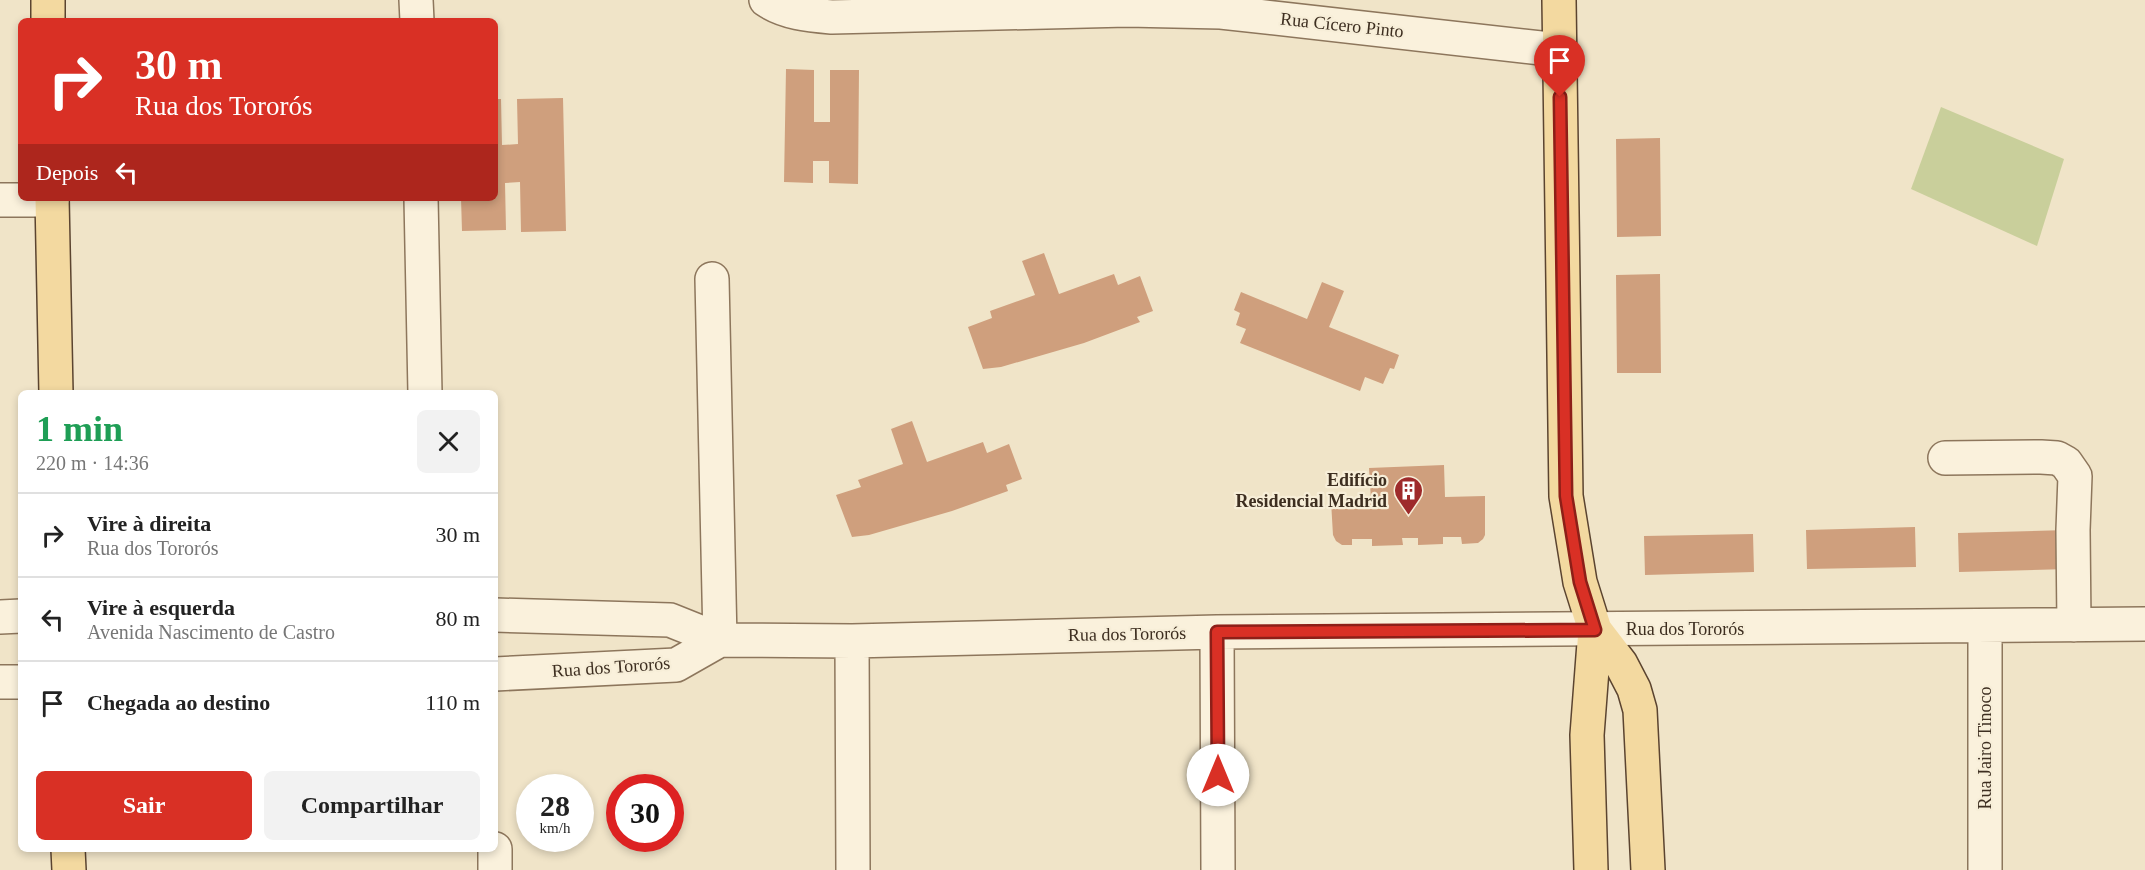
<!DOCTYPE html>
<html lang="pt">
<meta charset="utf-8">
<style>
body{margin:0;font-family:"Times New Roman",serif;background:#f2f2f2;color:#222;height:100vh;display:flex;flex-direction:column;font-size:22px;white-space:nowrap}
*{box-sizing:border-box;margin:0}
p{font-size:20px;color:#767676}
.icon{flex:none;width:33px;height:33px;fill:none;stroke:currentColor;stroke-width:2;stroke-linecap:round;stroke-linejoin:round}
.map{position:relative;flex:1;overflow:hidden}
.details{position:absolute;left:18px;top:390px;width:480px;height:462px;display:flex;flex-direction:column;background:#fff;border-radius:9px;box-shadow:0 3px 9px #0003}
.details>*{flex:none}
.guide{position:absolute;left:18px;top:18px;width:480px;height:183px;border-radius:9px;box-shadow:0 3px 9px #0003;background:#d93025;color:#fff;overflow:hidden}
.speed{position:absolute;left:516px;top:774px;display:flex;gap:12px;font-size:30px;font-weight:700;text-align:center}
.speed>*{display:grid;place-content:center;width:78px;height:78px;border-radius:50%;background:#fff;box-shadow:0 3px 9px #0003;line-height:1}
.speed small{font-size:15px;font-weight:400}
.speed .limit{border:9px solid #d22;background:#fff;color:#111}
.pin{position:absolute;display:grid;place-items:center;width:51px;height:51px;color:#fff;margin:-62px -26px;border-radius:50% 50% 50% 0;rotate:-45deg;box-shadow:0 0 6px #0007}
.pin .icon{rotate:45deg}
.me{position:absolute;width:66px;margin:-33px;rotate:0deg;stroke-linejoin:round;filter:drop-shadow(0 0 4px #0008)}
.turn{display:flex;align-items:center;gap:21px;height:126px;padding:0 18px;font-size:27px}
.turn .icon{width:78px;height:78px;stroke-width:2.5}
.turn b{display:block;font-size:42px;line-height:51px}
.then{display:flex;align-items:center;height:57px;padding:0 18px;background:#0003;gap:12px;font-size:22px}
.round{display:grid;place-items:center;flex:none;width:63px;height:63px;border-radius:9px;background:#f2f2f2}
.overview{display:flex;align-items:center;justify-content:space-between;height:102px;padding:0 18px}
h1{font-size:36px;font-weight:700;line-height:45px;color:#1e9e55}
.cta{display:flex;gap:12px;margin-top:auto;padding:12px 18px}
.cta a{flex:1;height:69px;border-radius:9px;background:#d93025;color:#fff;font-size:24px;font-weight:700;line-height:69px;text-align:center}
.cta a+a{background:#f2f2f2;color:#222}
ul{padding:0;list-style:none}
li{display:flex;align-items:center;gap:18px;height:84px;padding:0 18px;border-top:2px solid #e0e0e0}
li div{flex:1}
li b{display:block;font-size:22px}
li em{font-style:normal}
.map>svg:first-child{display:block}
.green{fill:#c9cf9b}
.building{fill:#cf9f7d}
.lines{fill:none;stroke-linecap:round;stroke-linejoin:round}
.minor-casing{stroke:#8d765c;stroke-width:36}
.major-casing{stroke:#5b4430;stroke-width:36}
.minor{stroke:#faf1dc;stroke-width:33}
.major{stroke:#f3d9a0;stroke-width:33}
.route-casing{stroke:#8d1f18;stroke-width:15}
.route{stroke:#d93025;stroke-width:10}
.labels{text-anchor:middle;stroke-width:4.5;stroke-linejoin:round;paint-order:stroke}
.street-label{font-size:18px;fill:#3d2e20;stroke:#f7eed8}
.poi-label{font-size:18px;font-weight:bold;fill:#3d2e20;stroke:#f7eed8;text-anchor:end}
</style>
<div class="map">
<svg width="2145" height="870" viewBox="0 0 2145 870">
<rect width="100%" height="100%" fill="#f0e4c8"/>
<path class="green" d="M1941,107L2064,159L2037,246L1911,189Z"/>
<path class="building" d="M786,69L814,70V122H830V70H859L858,184L829,183V161H813V183L784,182Z
M563,98L566,231L521,232L520,182L505,183L506,230L462,231L461,198H495V99H501L502,145L518,144L517,99Z
M1660,138L1661,236L1617,237L1616,139Z
M1044,253L1059,294L1114,274L1118,285L1140,276L1153,311L1137,317L1140,322L1084,343L1001,367L983,369L968,327L992,318L990,311L1035,295L1022,261Z
M1660,274L1661,373H1617L1616,275Z
M1322,282L1344,291L1329,327L1399,355L1394,369L1390,368L1383,384L1365,377L1360,391L1240,343L1246,329L1236,325L1240,313L1234,310L1241,292L1307,319Z
M912,421L927,462L983,442L987,453L1009,444L1022,479L1006,485L1008,491L952,511L869,535L852,537L836,495L861,487L858,480L903,464L891,429Z
M1444,465L1445,497L1485,496V535L1483,539L1478,543L1462,544L1461,537H1443V544L1418,545V538H1402L1403,545L1372,546V539H1352V545H1342L1336,541L1333,535L1331,501L1371,500L1369,468Z
M1915,527L1916,567L1807,569L1806,530Z
M2067,530L2068,569L1959,572L1958,533Z
M1753,534L1754,572L1645,575L1644,536Z"/>
<g class="lines">
<defs>
<path id="minor" d="M416,0L417,21
M766,0C785,13 809,15 832,17L1127,10L1221,12L1559,50
M421,198L425,393
M0,200H52
M712,279L720,640
M1945,458L2041,457L2057,458L2066,463L2075,476L2073,530L2074,625
M495,615L670,620L720,640L852,641L1217,632L2145,624
M0,617L21,616
M1217,632L1218,870
M852,641L853,870
M495,674L676,665L720,640
M0,682H21
M495,849V870
M1985,870V626"/>
<path id="major" d="M48,0V21
M1559,0L1566,496L1580,582L1595,630L1621,664L1634,689L1640,710L1648,870
M52,198L56,393
M68,849L69,870
M1591,870L1587,735L1595,630"/>
</defs>
<use href="#minor" class="minor-casing"/>
<use href="#major" class="major-casing"/>
<use href="#minor" class="minor"/>
<use href="#major" class="major"/>
</g>
<g class="lines">
<defs>
<path id="route" d="M1218,775L1217,632L1595,630L1580,582L1566,496L1560,97"/>
</defs>
<use href="#route" class="route-casing"/>
<use href="#route" class="route"/>
</g>
<defs>
<symbol id="building-pin" viewBox="-11 -11 22 30"><path d="M0 17L-7.5 6A9.5 9.5 0 1 1 7.5 6Z" fill="#9e2a2b" stroke="#f7eed8"/><path d="M-4-6H4V6H1V3H-1V6H-4ZM-2.5-4.3h1.7v1.8h-1.7ZM.8-4.3h1.7v1.8H.8ZM-2.5-1h1.7V.8h-1.7ZM.8-1h1.7V.8H.8Z" fill="#fff"/></symbol>
</defs>
<g fill-rule="evenodd">
<use href="#building-pin" x="1392" y="474" width="33" height="45"/>
</g>
<g class="labels">
<g class="street-label">
<text transform="translate(1342 25) rotate(6)" y="6">Rua Cícero Pinto</text>
<text x="1685" y="635">Rua dos Tororós</text>
<text transform="translate(1127 634) rotate(-1)" y="6">Rua dos Tororós</text>
<text transform="translate(611 667) rotate(-4)" y="6">Rua dos Tororós</text>
<text transform="translate(1985 748) rotate(-90)" y="6">Rua Jairo Tinoco</text>
</g>
<g class="poi-label">
<text x="1387" y="486">Edifício<tspan x="1387" dy="21">Residencial Madrid</tspan></text>
</g>
</g>
</svg>
<div class="speed"><div>28<small>km/h</small></div><div class="limit">30</div></div>
<div class="pin" style="left:1560px;top:97px;background:#d93025"><svg class="icon" aria-label="arrive" viewBox="0 0 24 24"><path d="M6 21V4h12l-3 4 3 4H6"/></svg></div>
<svg class="me" style="left:1218px;top:775px" viewBox="-20 -20 40 40"><circle r="19" fill="#fff"/><path d="M0-13L10 11 0 6-10 11z" fill="#d93025"/></svg>
<div class="guide">
<div class="turn"><svg class="icon" aria-label="right" viewBox="0 0 24 24"><path d="M7 20v-9h11M14 6l5 5-5 5"/></svg><div><b>30 m</b>Rua dos Tororós</div></div>
<div class="then">Depois<svg class="icon" aria-label="left" viewBox="0 0 24 24"><path d="M17 20v-9H6M10 6l-5 5 5 5"/></svg></div>
</div>
<section class="details">
<div class="overview"><div><h1>1 min</h1><p>220 m · 14:36</p></div><a class="round"><svg class="icon" aria-label="close" viewBox="0 0 24 24"><path d="M6 6l12 12M18 6L6 18"/></svg></a></div>
<ul>
<li><svg class="icon" aria-label="right" viewBox="0 0 24 24"><path d="M7 20v-9h11M14 6l5 5-5 5"/></svg><div><b>Vire à direita</b><p>Rua dos Tororós</p></div><em>30 m</em></li>
<li><svg class="icon" aria-label="left" viewBox="0 0 24 24"><path d="M17 20v-9H6M10 6l-5 5 5 5"/></svg><div><b>Vire à esquerda</b><p>Avenida Nascimento de Castro</p></div><em>80 m</em></li>
<li><svg class="icon" aria-label="arrive" viewBox="0 0 24 24"><path d="M6 21V4h12l-3 4 3 4H6"/></svg><div><b>Chegada ao destino</b></div><em>110 m</em></li>
</ul>
<div class="cta"><a>Sair</a><a>Compartilhar</a></div>
</section>
</div>
